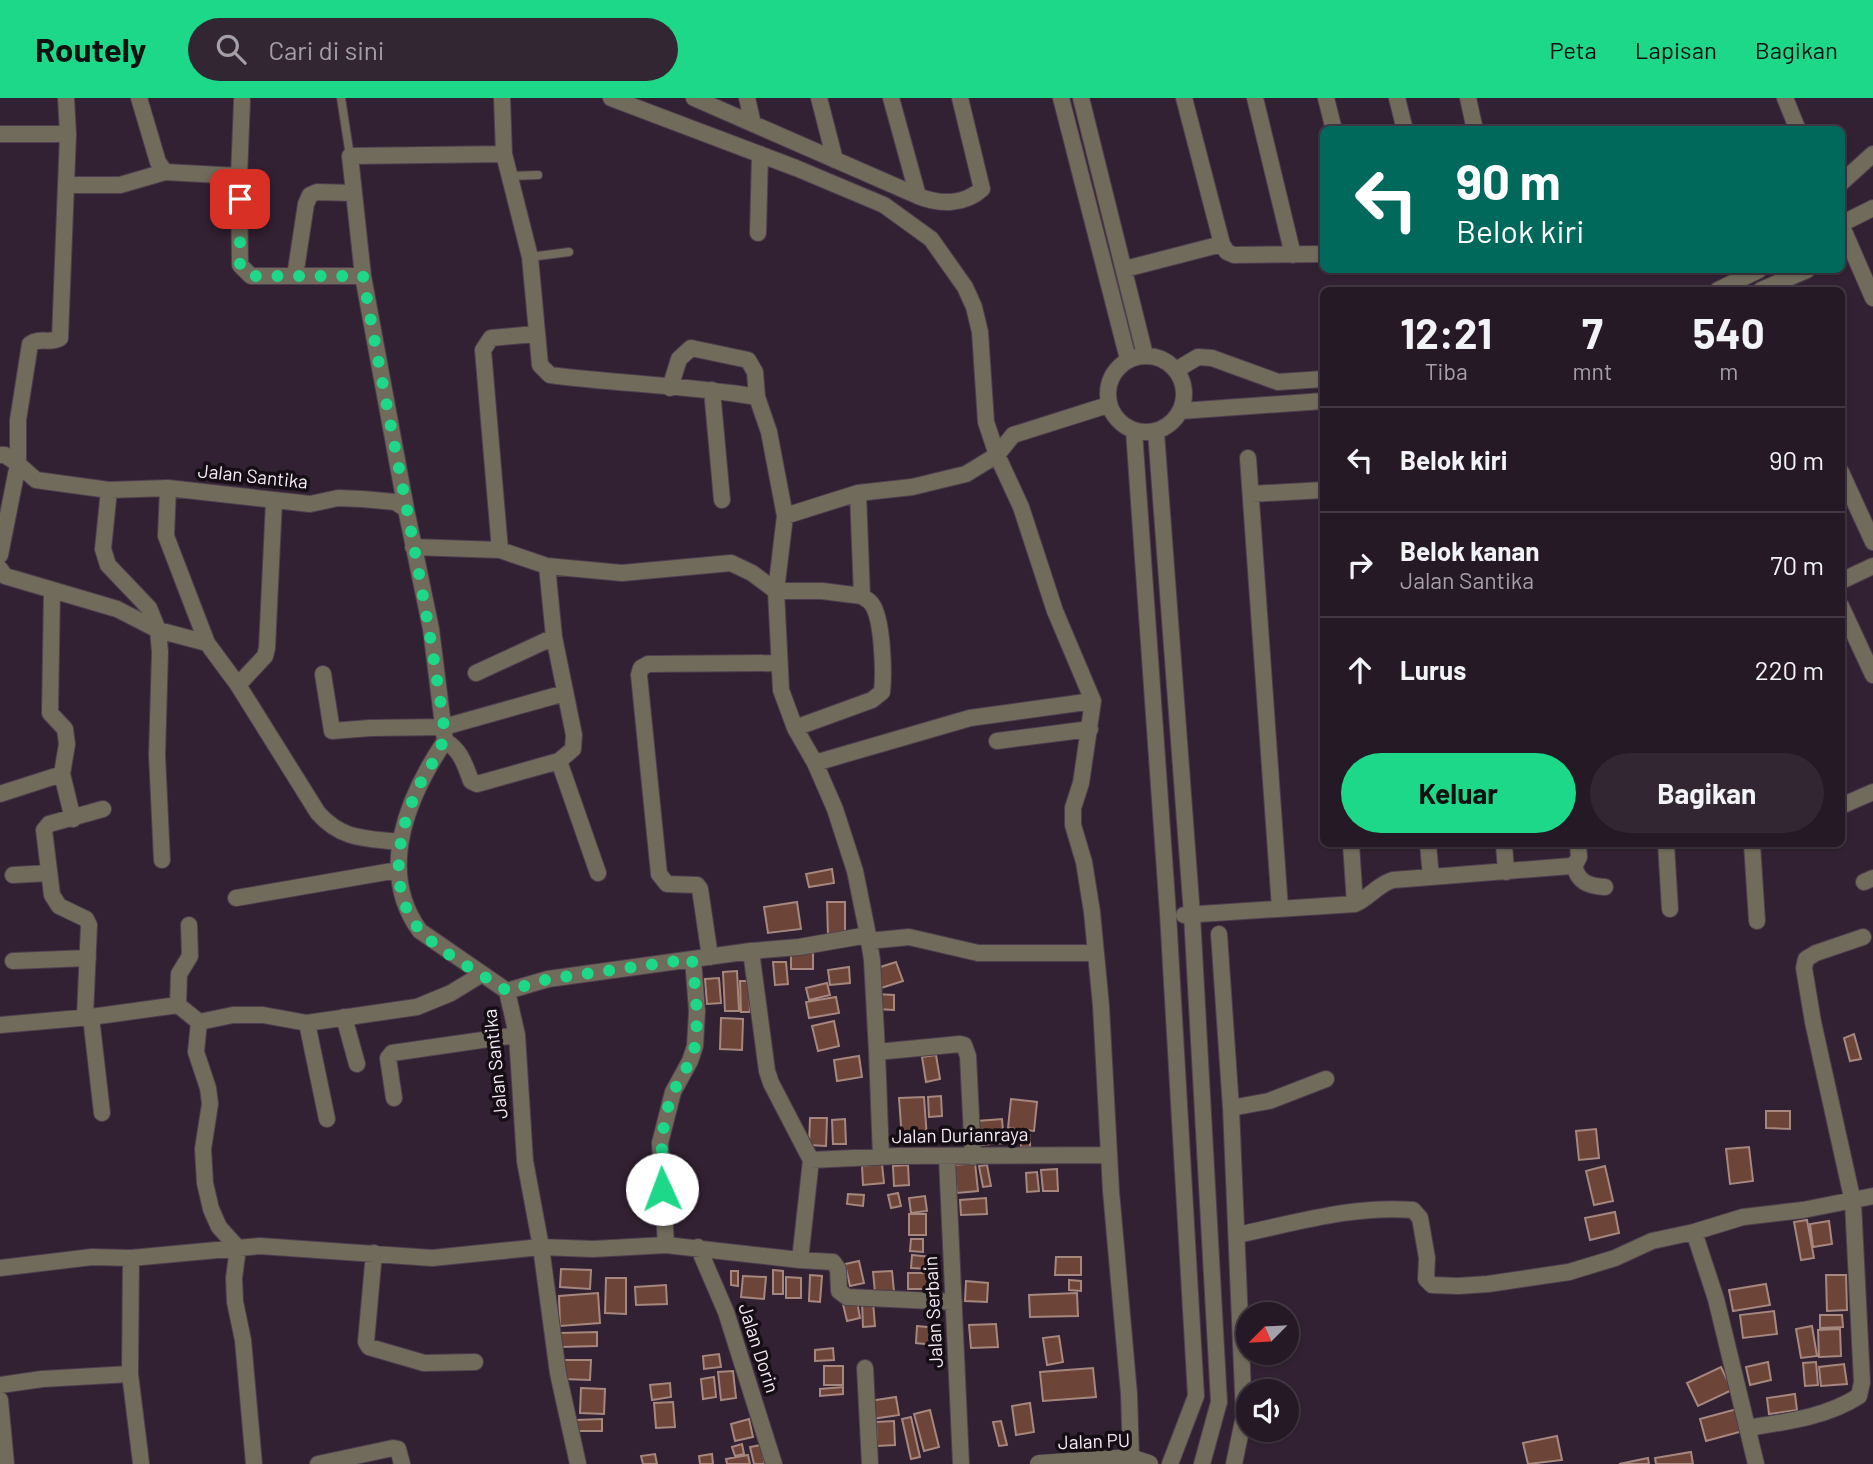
<!DOCTYPE html>
<html lang="id">
<style>
body{margin:0;font-family:Barlow,sans-serif;background:#322632;color:#f1f3f6;height:100vh;display:flex;flex-direction:column;font-size:26px;white-space:nowrap}
*{box-sizing:border-box;margin:0}
p{font-size:23px;color:#a4a0a7}
.icon{flex:none;width:38px;height:38px;fill:none;stroke:currentColor;stroke-width:2;stroke-linecap:round;stroke-linejoin:round}
.map{position:relative;flex:1;overflow:hidden}
.drawer{position:absolute;left:1320px;top:189px;width:525px;height:560px;display:flex;flex-direction:column;background:#261926;border-radius:10px;box-shadow:0 2px 5px #0004,0 0 0 2px #423843}
.drawer>*{flex:none}
.top-card{position:absolute;left:1320px;top:28px;width:525px;height:147px;border-radius:10px;box-shadow:0 2px 5px #0004,0 0 0 2px #423843;background:#00695c;color:#fff;overflow:hidden}
.needle{width:46px;rotate:246deg}
.fabs{position:absolute;left:1236px;top:1204px;display:grid;gap:14px}
.fabs a{display:grid;place-items:center;width:63px;height:63px;border-radius:50%;background:#261926;box-shadow:0 2px 5px #0004,0 0 0 2px #423843;font-size:35px}
.pin{position:absolute;display:grid;place-items:center;width:60px;height:60px;color:#fff;margin:-30px;border-radius:14px;box-shadow:0 4px 10px #0006}
.me{position:absolute;width:77px;margin:-38px;rotate:358deg;stroke-linejoin:round;filter:drop-shadow(0 0 5px #0008)}
.turn{display:flex;align-items:center;gap:24px;height:147px;padding:0 21px;font-size:32px}
.turn .icon{width:91px;height:91px;stroke-width:2.5}
.turn b{display:block;font-size:49px;line-height:60px}
.eta{display:flex;justify-content:space-evenly;align-items:center;height:119px;text-align:center}
.eta b{font-size:42px;font-weight:700;line-height:49px}
.primary-button{display:flex;gap:14px;margin-top:auto;padding:14px 21px}
.primary-button a{flex:1;height:80px;border-radius:42px;background:#1dd888;color:#111;font-size:28px;font-weight:700;line-height:80px;text-align:center}
.primary-button a+a{background:#322632;color:#f1f3f6}
ul{padding:0;list-style:none}
li{display:flex;align-items:center;gap:21px;height:105px;padding:0 21px;border-top:2px solid #423843}
li div{flex:1}
li b{display:block;font-size:26px}
li em{font-style:normal}
header{display:flex;align-items:center;gap:42px;box-sizing:border-box;height:98px;padding:0 35px;background:#1dd888;color:#111}
header strong{font-size:33px}
nav{display:flex;gap:38px;margin-inline-start:auto;font-size:24px}
.search{width:490px;height:63px;background:#322632;display:flex;align-items:center;gap:18px;box-sizing:border-box;padding:0 24px;border-radius:38px;color:#a4a0a7;font-size:26px}
.map>svg:first-child{display:block}
.building{fill:#6d4438;stroke:#a5877e;stroke-width:2}
.lines{fill:none;stroke-linecap:round;stroke-linejoin:round}
.service-casing{stroke:#4e3d4e;stroke-width:10}
.minor-casing{stroke:#4e3d4e;stroke-width:18}
.tertiary-casing{stroke:#4e3d4e;stroke-width:19}
.service{stroke:#706b5a;stroke-width:8}
.minor{stroke:#706b5a;stroke-width:16}
.tertiary{stroke:#706b5a;stroke-width:18}
.route{stroke:#1dd888;stroke-width:12;stroke-dasharray:0 21.6}
.labels{text-anchor:middle;stroke-width:7;stroke-linejoin:round;paint-order:stroke}
.street-label{font-size:19px;fill:#f7ecf7;stroke:#150e15}
</style>
<header>
<strong>Routely</strong>
<div class="search"><svg class="icon" aria-label="search" viewBox="0 0 24 24"><circle cx="10" cy="10" r="6"/><path d="M15 15l6 6"/></svg>Cari di sini</div>
<nav><a>Peta</a><a>Lapisan</a><a>Bagikan</a></nav>
</header>
<div class="map">
<svg width="1873" height="1366" viewBox="0 0 1873 1366">
<rect width="100%" height="100%" fill="#322132"/>
<path class="building" d="M832,771L834,785L809,789L806,776Z
M797,804L801,831L768,835L764,809Z
M827,804H845V837H828Z
M791,855H813V871H791Z
M773,864H786L788,886L775,887Z
M896,864L903,883L881,890L874,871Z
M849,869L850,885L830,887L828,872Z
M737,873L739,913H725L723,874Z
M719,880L721,905L707,906L705,881Z
M740,883H749L750,914H741Z
M827,885L830,897L809,902L806,890Z
M876,896L894,897V912L876,911Z
M836,899L839,915L809,920L806,904Z
M721,920L743,921L742,952L720,951Z
M834,923L839,948L818,953L812,928Z
M1854,936L1861,961L1850,963L1844,940Z
M936,957L940,981L926,984L922,959Z
M859,958L862,979L837,983L834,962Z
M941,998L942,1018L929,1019L928,999Z
M924,999L927,1040L902,1042L899,1000Z
M1011,1001L1037,1004L1034,1033L1008,1030Z
M1766,1013H1790V1031L1766,1030Z
M810,1020H827L826,1048L809,1047Z
M845,1021L846,1046H833L832,1022Z
M1002,1021L1004,1045L979,1047L977,1023Z
M1596,1031L1599,1060L1579,1062L1576,1033Z
M1021,1037H1030V1049H1021Z
M1749,1049L1753,1083L1730,1086L1726,1051Z
M975,1065L978,1093L957,1095L954,1067Z
M882,1066L884,1085L863,1087L862,1068Z
M908,1067L909,1087L894,1088L893,1068Z
M987,1067L991,1088L983,1089L979,1068Z
M1605,1068L1613,1103L1594,1107L1586,1073Z
M1057,1071L1058,1093H1043L1041,1072Z
M1037,1074L1039,1093L1027,1094L1026,1075Z
M898,1095L901,1108L891,1110L888,1097Z
M848,1096L864,1097L863,1108L847,1106Z
M925,1098L927,1113L911,1115L909,1100Z
M986,1100L987,1116L961,1117L960,1102Z
M1615,1114L1619,1135L1590,1142L1585,1120Z
M909,1116H926V1137H909Z
M1807,1122L1814,1160L1801,1162L1794,1124Z
M1829,1123L1832,1146L1813,1149L1810,1126Z
M911,1141H923V1154L910,1153Z
M912,1157L931,1159L930,1171L911,1170Z
M1056,1159H1081V1177H1055Z
M859,1163L864,1185L850,1188L845,1166Z
M561,1171L591,1172L590,1191L560,1189Z
M773,1172L783,1173V1196H773Z
M731,1173H738V1188L731,1187Z
M892,1173L894,1193L875,1194L873,1174Z
M908,1175H930V1191H908Z
M810,1177L822,1178L820,1204L809,1203Z
M1826,1177H1846L1847,1212L1827,1213Z
M743,1178L766,1179L764,1201L741,1199Z
M786,1179L801,1180V1200H786Z
M606,1180H626V1216L605,1215Z
M1069,1182L1081,1183V1193L1069,1192Z
M966,1183L988,1185L987,1204L965,1203Z
M1766,1186L1770,1207L1733,1213L1729,1192Z
M666,1187L667,1206L636,1207L635,1189Z
M598,1195L600,1225L560,1228L559,1198Z
M1077,1195L1078,1218L1030,1219L1029,1197Z
M857,1203L860,1220L847,1223L843,1206Z
M862,1204H873L875,1228L863,1229Z
M1774,1213L1777,1236L1743,1240L1740,1217Z
M1820,1217H1842L1843,1229L1820,1230Z
M996,1226L998,1249L971,1250L969,1227Z
M917,1228L937,1230L934,1247L916,1245Z
M1812,1228L1817,1258L1801,1260L1796,1231Z
M1840,1231L1841,1258L1819,1259L1818,1232Z
M597,1234V1248L560,1249L559,1235Z
M1059,1238L1063,1264L1047,1267L1043,1240Z
M833,1250L834,1262L815,1263V1252Z
M719,1256L721,1269L704,1271L703,1258Z
M563,1262H591L590,1282L563,1281Z
M1768,1264L1771,1282L1750,1287L1746,1269Z
M1816,1264L1818,1287L1805,1288L1803,1265Z
M1844,1266L1847,1286L1821,1288L1819,1269Z
M824,1268H843V1287H824Z
M1721,1269L1732,1292L1698,1308L1687,1285Z
M1093,1270L1096,1299L1043,1303L1040,1274Z
M733,1273L736,1300L721,1302L718,1274Z
M714,1279L716,1299L703,1301L701,1281Z
M670,1285L671,1299L652,1302L650,1287Z
M843,1289V1296L820,1298V1291Z
M581,1290L605,1291L604,1316L580,1315Z
M1795,1296L1797,1312L1769,1316L1767,1300Z
M896,1299L899,1317L872,1321L869,1303Z
M673,1304L675,1329L656,1330L654,1305Z
M1030,1305L1034,1334L1016,1337L1012,1308Z
M1737,1311L1743,1333L1706,1343L1700,1321Z
M930,1312L939,1349L924,1353L914,1316Z
M911,1319L920,1359L911,1361L902,1321Z
M602,1321V1333H576V1322Z
M749,1321L753,1339L735,1343L731,1326Z
M894,1323L895,1347L877,1348L876,1324Z
M1001,1323L1007,1347L999,1348L993,1324Z
M1557,1338L1562,1362L1528,1366L1523,1345Z
M742,1346L744,1356L735,1358L732,1349Z
M761,1347L765,1366H754L750,1349Z
M1691,1354L1693,1366H1656L1655,1360Z
M655,1356L657,1366H643L641,1358Z
M712,1356L713,1366H700L699,1358Z
M748,1357L750,1366H727L726,1361Z
M1648,1360L1649,1366H1619Z"/>
<g class="lines">
<defs>
<path id="service" d="M341,0L350,58
M511,78L538,77
M530,159L569,154"/>
<path id="minor" d="M139,0L158,64L165,74
M502,0L504,56L530,159L540,267L550,277C619,286 689,287 757,299L769,334L785,418L776,493H822L862,498L858,395
M611,0L796,70L884,107L931,141L965,189L974,209L980,234L986,324L997,357L1021,409L1055,513L1093,603L1081,685L1073,710V727L1084,764L1092,814L1101,908L1111,1093L1129,1296L1131,1360
M694,0L918,98
M747,0L753,26
M819,0L835,62
M891,0L918,98C940,107 964,107 982,91L960,0
M1061,0L1128,261
M1081,0L1145,257
M1184,0L1222,146
M1255,0L1293,157
M1326,0L1334,32
M1397,0L1405,32
M1468,0L1475,32
M1785,0L1798,32
M242,3L239,78L240,167L251,178H363
M0,36H68
M1841,85L1873,56
M66,87H120L165,74L239,78
M1873,110L1847,123L1843,127V131L1873,200
M758,135L760,56
M1125,171L1222,146L1227,154L1234,157L1323,156
M295,178L306,106L310,97L317,94L353,95
M1718,192L1759,172
M1761,192L1807,172
M1108 296a38 38 0 1 1 76 0a38 38 0 1 1-76 0Z
M1176,272L1198,259L1212,260L1278,284L1323,281
M670,290L679,261L691,250L748,262L755,274L757,299
M712,292L722,402
M1181,313L1323,303
M1134,333L1168,816L1196,1298L1170,1366
M1156,334L1192,817L1219,1304L1202,1366
M0,357H5L18,366L36,382L109,392L168,390L310,406L338,400L362,401L395,404L406,411L431,531L445,643C408,698 376,773 420,833L507,893L517,937L525,1063L541,1149L558,1275L578,1366
M1248,360L1280,810
M1841,374L1873,444
M168,390L166,438L207,545L238,587L318,715C342,742 365,740 399,744
M109,392L103,451L108,467L149,510L158,532L160,554L157,657L162,762
M1251,396L1323,392
M406,411L363,178L350,58L504,56
M785,418L858,395L912,389L966,376L997,357L1013,337L1108,307
M413,449L500,452L547,468L622,475L731,465L752,475L776,493L781,592L795,630L815,665
M500,452L483,252L491,240L535,236
M0,457L18,366V322L30,246C39,239 51,246 60,240L68,36L66,0
M547,468L554,539L574,637L573,651L559,663L598,775
M0,471L5,478L117,511L158,532L207,545
M1841,483L1873,468
M52,492L50,615L65,631L67,646L62,676L73,721
M1841,508L1873,577
M476,575L554,539
M323,576L332,633L370,630L444,629L565,595
M238,587L265,558L267,550L274,403
M795,630L872,602L882,594C884,576 883,519 871,505C869,502 865,501 862,498
M445,643C461,652 465,667 471,683L477,686L559,663
M997,643L1090,631
M0,696L62,676
M1841,708L1873,694
M1351,746L1355,806
M1428,746L1431,779
M1504,746L1506,774
M1666,746L1670,811
M1752,746L1757,823
M1574,766C1577,784 1588,788 1605,789
M13,777L49,775
M1864,784L1873,780
M236,800L398,772
M1184,817L1355,806C1369,800 1378,786 1393,782L1571,768L1576,765L1579,759L1578,746
M189,827L190,858L179,876L178,907L199,924
M1219,836L1231,1010L1244,1318L1234,1366
M868,837L872,862L877,954
M868,843L909,839L978,855H1096
M751,853L767,973L771,985L811,1062L800,1162
M710,859L700,791L697,787L667,786L659,776L639,577L641,570L648,566L779,565
M13,863L88,860
M507,893L548,881L751,853L799,849L868,837L855,773L835,711L815,665L970,620L1093,603
M85,918L89,827L86,821L59,808L52,797L44,732L49,726L103,711
M344,919L357,966
M199,924L196,954L208,990L210,1006L203,1051L205,1085L211,1111L219,1129L238,1150L234,1180L235,1204L243,1242L254,1366
M199,924L233,917H263L307,925L417,909L451,895L482,876
M307,925L327,1021
M0,927L91,919
M394,1000L388,960L392,955L517,937
M1231,1010L1269,1003L1326,981
M102,1015L91,919L178,907
M881,1059L877,954L960,946L964,947L968,958L973,1059
M947,1060L961,1366
M811,1062L897,1058L1109,1057
M1694,1134L1716,1201L1756,1366
M1237,1137C1295,1125 1353,1107 1413,1112L1420,1120L1427,1160L1426,1181L1432,1187L1458,1188L1488,1186L1569,1174L1615,1160L1652,1143L1694,1134L1743,1119L1803,1112L1873,1098
M666,1147L660,1045L673,994L690,963L695,948L697,913L693,861
M698,1149L726,1214L774,1366
M374,1155L366,1244L369,1249L424,1265L475,1264
M0,1170L92,1159L131,1160L260,1148L432,1160L541,1149L593,1151L666,1147L800,1162L833,1164L838,1171L839,1193L847,1199L954,1204
M865,1270L870,1366
M130,1276L141,1365
M0,1287L42,1281L130,1276L131,1160
M0,1302L6,1366
M1747,1330C1785,1324 1827,1319 1859,1298L1862,1284L1853,1104L1813,924L1804,870L1806,861L1816,855L1863,839
M318,1366L393,1350L398,1351L402,1366"/>
<path id="tertiary" d="M1039,1366L1131,1360L1149,1366"/>
</defs>
<use href="#service" class="service-casing"/>
<use href="#minor" class="minor-casing"/>
<use href="#tertiary" class="tertiary-casing"/>
<use href="#service" class="service"/>
<use href="#minor" class="minor"/>
<use href="#tertiary" class="tertiary"/>
</g>
<g class="lines">
<path class="route" d="M240,101V167L251,178H363C389,329 423,478 444,629C446,652 426,671 417,692C398,734 387,792 419,831C437,853 482,876 507,893L548,881L692,861C695,889 699,918 695,947C692,965 680,979 673,995C660,1027 661,1057 662,1091"/>
</g>
<g class="labels">
<g class="street-label">
<text transform="translate(253 378) rotate(6)" y="7">Jalan Santika</text>
<text transform="translate(495 966) rotate(-96)" y="7">Jalan Santika</text>
<text transform="translate(960 1037) rotate(-1)" y="7">Jalan Durianraya</text>
<text transform="translate(933 1214) rotate(-93)" y="7">Jalan Serbain</text>
<text transform="translate(759 1250) rotate(72)" y="7">Jalan Dorin</text>
<text transform="translate(1094 1343) rotate(-2)" y="7">Jalan PU</text>
</g>
</g>
</svg>
<div class="fabs">
<a><svg class="needle" viewBox="-14 -14 28 28"><path d="M0-13l5 13h-10z" fill="#e53935"/><path d="M0 13l5-13h-10z" fill="#a4a0a7"/></svg></a>
<a><svg class="icon" aria-label="sound" viewBox="0 0 24 24"><path d="M4 9h4l5-4v14l-5-4H4zM17 9q2 3 0 6"/></svg></a>
</div>
<div class="pin" style="left:240px;top:101px;background:#d93025"><svg class="icon" aria-label="arrive" viewBox="0 0 24 24"><path d="M6 21V4h12l-3 4 3 4H6"/></svg></div>
<svg class="me" style="left:662px;top:1091px" viewBox="-20 -20 40 40"><circle r="19" fill="#fff"/><path d="M0-13L10 11 0 6-10 11z" fill="#1dd888"/></svg>
<div class="top-card">
<div class="turn"><svg class="icon" aria-label="left" viewBox="0 0 24 24"><path d="M17 20v-9H6M10 6l-5 5 5 5"/></svg><div><b>90 m</b>Belok kiri</div></div>
</div>
<section class="drawer">
<div class="eta">
<div><b>12:21</b><p>Tiba</p></div>
<div><b>7</b><p>mnt</p></div>
<div><b>540</b><p>m</p></div>
</div>
<ul>
<li><svg class="icon" aria-label="left" viewBox="0 0 24 24"><path d="M17 20v-9H6M10 6l-5 5 5 5"/></svg><div><b>Belok kiri</b></div><em>90 m</em></li>
<li><svg class="icon" aria-label="right" viewBox="0 0 24 24"><path d="M7 20v-9h11M14 6l5 5-5 5"/></svg><div><b>Belok kanan</b><p>Jalan Santika</p></div><em>70 m</em></li>
<li><svg class="icon" aria-label="ahead" viewBox="0 0 24 24"><path d="M12 20V5M6 11l6-6 6 6"/></svg><div><b>Lurus</b></div><em>220 m</em></li>
</ul>
<div class="primary-button"><a>Keluar</a><a>Bagikan</a></div>
</section>
</div>
